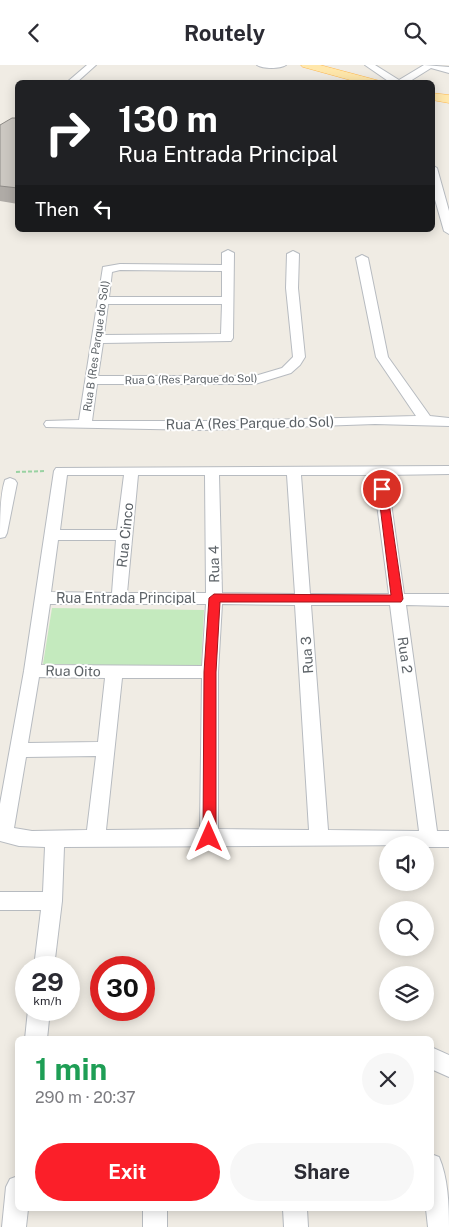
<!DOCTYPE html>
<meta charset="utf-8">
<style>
body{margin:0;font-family:"Public Sans",sans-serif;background:#f7f7f7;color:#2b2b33;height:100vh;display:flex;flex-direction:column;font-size:19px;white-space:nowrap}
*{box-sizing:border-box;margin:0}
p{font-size:16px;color:#7c7c81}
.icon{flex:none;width:28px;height:28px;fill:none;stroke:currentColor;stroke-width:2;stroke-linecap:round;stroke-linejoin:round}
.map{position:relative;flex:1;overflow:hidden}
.panel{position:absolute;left:15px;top:971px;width:419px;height:175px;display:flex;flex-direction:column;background:#fff;border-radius:8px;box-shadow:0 2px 12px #0003}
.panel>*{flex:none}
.hud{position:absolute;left:15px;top:15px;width:420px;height:152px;border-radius:8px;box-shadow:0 2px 12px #0003;background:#202124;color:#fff;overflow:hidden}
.tools{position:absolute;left:379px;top:771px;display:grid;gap:10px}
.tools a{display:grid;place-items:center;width:55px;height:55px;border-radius:50%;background:#fff;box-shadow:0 2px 12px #0003;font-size:25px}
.speed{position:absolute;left:15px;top:891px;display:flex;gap:10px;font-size:25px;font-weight:700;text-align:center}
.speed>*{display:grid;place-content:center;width:65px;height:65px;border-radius:50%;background:#fff;box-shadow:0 2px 12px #0003;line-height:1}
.speed small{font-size:12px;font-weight:400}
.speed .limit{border:8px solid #d22;background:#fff;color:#111}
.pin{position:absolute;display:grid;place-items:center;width:42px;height:42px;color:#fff;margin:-21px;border:2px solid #fff;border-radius:50%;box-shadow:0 1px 5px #0007}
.me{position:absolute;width:55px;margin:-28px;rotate:0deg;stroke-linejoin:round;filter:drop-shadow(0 0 4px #0008)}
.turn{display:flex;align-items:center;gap:18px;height:105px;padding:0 20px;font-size:22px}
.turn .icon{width:65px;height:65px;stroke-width:2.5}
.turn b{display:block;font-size:35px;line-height:42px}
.then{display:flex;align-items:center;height:48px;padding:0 20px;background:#0003;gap:10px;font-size:19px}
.round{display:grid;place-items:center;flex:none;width:52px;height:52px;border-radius:26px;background:#f7f7f7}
.head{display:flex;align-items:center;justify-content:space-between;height:85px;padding:0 20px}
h1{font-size:30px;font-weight:700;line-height:38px;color:#1e9e55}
.button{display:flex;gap:10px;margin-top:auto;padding:10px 20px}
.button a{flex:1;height:58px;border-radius:30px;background:#fb1f29;color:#fff;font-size:20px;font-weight:700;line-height:58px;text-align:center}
.button a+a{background:#f7f7f7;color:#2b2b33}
header{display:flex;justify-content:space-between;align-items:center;height:65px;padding:0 20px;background:#fff;font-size:22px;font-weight:700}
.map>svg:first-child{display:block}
.green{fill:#c4eabe}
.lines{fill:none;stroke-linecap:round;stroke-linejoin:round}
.minor-casing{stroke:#b7bbc0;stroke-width:2}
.major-casing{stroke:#ffb84f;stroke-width:1}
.path{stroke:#99d2a2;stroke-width:2;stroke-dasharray:4 2;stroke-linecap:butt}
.minor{fill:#fff;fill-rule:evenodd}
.major{fill:#ffe7ab;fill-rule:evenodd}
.wall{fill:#afaba6}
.building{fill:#cbc7c1;stroke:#8e8b87}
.route{fill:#fb1f29;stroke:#a3141b}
.labels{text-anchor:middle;stroke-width:4;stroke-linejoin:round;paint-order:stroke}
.far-street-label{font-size:11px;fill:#5c6267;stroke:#fff}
.street-label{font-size:14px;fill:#5c6267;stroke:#fff}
</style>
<header><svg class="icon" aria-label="back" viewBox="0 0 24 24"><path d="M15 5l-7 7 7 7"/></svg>Routely<svg class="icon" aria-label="search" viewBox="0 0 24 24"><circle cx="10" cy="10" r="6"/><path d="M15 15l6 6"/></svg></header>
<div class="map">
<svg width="449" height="1162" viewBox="0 0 449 1162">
<rect width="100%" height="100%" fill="#f0ece4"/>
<path class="green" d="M52,543L204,545L201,602L43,599Z"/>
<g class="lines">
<defs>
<path id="minor" d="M87,0H96L76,18H66Z
M257,0H286C280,4 263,4 257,0Z
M365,0H375L399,15L424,0L449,2V8L431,3L407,18H391Z
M432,100L437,103L449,146V169L444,166L432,124Z
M228,185L234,188L233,273L231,276L103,278L98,311H255L282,303L293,292L286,223L287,189L293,186L299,189L298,223L305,292L300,300L291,308L255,319H97L92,356H227L416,351L376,292L356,193L362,190L368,193L388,292L430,351L449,353V361L375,359L202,365L46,362L44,359L46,356L79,355L103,202L120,199L222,200V188ZM120,205L222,206V232H109L112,207ZM108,239H222L221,269L104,270Z
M449,401V409L387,410L404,529H449V541L406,540L437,766H449V782H425V780L64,782L62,836L54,902H34L41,845H0V827H43L45,782L19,781L0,776V739L24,606L54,406L56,403ZM67,410H124L117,465H60ZM138,410H205L206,528H127ZM219,410H287L295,529L222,528ZM301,410H373L389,529H310ZM58,475H116L112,528L51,527ZM50,539H206L202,601L41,600ZM222,539L295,540L309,765L218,764V607ZM311,540H390L419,766L328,765ZM39,612L105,613L98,677L28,678ZM122,613H202L200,764L106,765ZM96,691L87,765L32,766L14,763L26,692Z
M10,413L15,415L17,418L7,468L5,472L0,473C0,455 0,430 5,415Z
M28,945H50L47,974H25Z
M431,982L449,990V1012L431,1004Z
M431,1089L439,1092C448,1113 449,1139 449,1162H428L426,1144H431Z
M18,1111V1144H28L26,1162H2L6,1122L10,1114Z
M143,1144H167V1162H143Z
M283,1144H307L308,1162H284Z"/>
<path id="major" d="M301,0H320L380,16L381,18H361L303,2Z
M432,28L449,30V38L432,35Z"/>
</defs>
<use href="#minor" class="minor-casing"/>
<use href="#major" class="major-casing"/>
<path class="path" d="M16,407L46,406"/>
<use href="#minor" class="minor"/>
<use href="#major" class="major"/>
</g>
<path class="wall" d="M18,53V139L0,136V60Z"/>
<path class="building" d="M12,53H18V123L0,121V60Z"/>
<path class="route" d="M382,421L387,424L403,534L401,537H220L216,607V772L214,776L209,778L205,776L203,772L204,607L209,533L214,529L391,530L378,424Z"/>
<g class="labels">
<g class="far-street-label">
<text transform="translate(96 281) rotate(-82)" y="4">Rua B (Res Parque do Sol)</text>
<text transform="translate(191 314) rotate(-1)" y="4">Rua G (Res Parque do Sol)</text>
</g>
<g class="street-label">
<text transform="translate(250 358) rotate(-1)" y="5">Rua A (Res Parque do Sol)</text>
<text transform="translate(125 470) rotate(-84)" y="5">Rua Cinco</text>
<text transform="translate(214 499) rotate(-91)" y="5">Rua 4</text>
<text x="126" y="538">Rua Entrada Principal</text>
<text transform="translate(307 590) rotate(-94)" y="5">Rua 3</text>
<text transform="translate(405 590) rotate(82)" y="5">Rua 2</text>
<text transform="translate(73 606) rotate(1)" y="5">Rua Oito</text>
</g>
</g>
</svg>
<div class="tools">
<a><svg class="icon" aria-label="sound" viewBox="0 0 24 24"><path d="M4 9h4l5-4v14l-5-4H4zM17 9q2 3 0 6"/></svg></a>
<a><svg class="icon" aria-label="search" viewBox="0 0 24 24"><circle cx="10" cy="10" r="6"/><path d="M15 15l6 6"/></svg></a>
<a><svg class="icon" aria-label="layers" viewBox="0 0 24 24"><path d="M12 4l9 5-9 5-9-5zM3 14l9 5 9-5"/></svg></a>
</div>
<div class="speed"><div>29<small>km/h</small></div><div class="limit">30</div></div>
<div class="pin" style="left:382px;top:424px;background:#d93025"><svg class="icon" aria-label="arrive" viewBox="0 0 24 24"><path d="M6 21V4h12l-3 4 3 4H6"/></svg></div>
<svg class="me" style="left:209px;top:772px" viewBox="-20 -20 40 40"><path d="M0-17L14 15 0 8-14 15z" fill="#fb1f29" stroke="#fff" stroke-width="4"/></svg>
<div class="hud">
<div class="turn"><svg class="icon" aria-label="right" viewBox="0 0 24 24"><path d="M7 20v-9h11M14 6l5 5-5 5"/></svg><div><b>130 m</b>Rua Entrada Principal</div></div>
<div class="then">Then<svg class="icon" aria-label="left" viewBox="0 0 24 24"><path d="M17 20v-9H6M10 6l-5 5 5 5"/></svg></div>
</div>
<section class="panel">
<div class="head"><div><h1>1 min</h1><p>290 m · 20:37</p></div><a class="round"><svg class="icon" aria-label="close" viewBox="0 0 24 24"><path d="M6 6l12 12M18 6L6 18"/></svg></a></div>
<div class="button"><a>Exit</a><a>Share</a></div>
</section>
</div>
